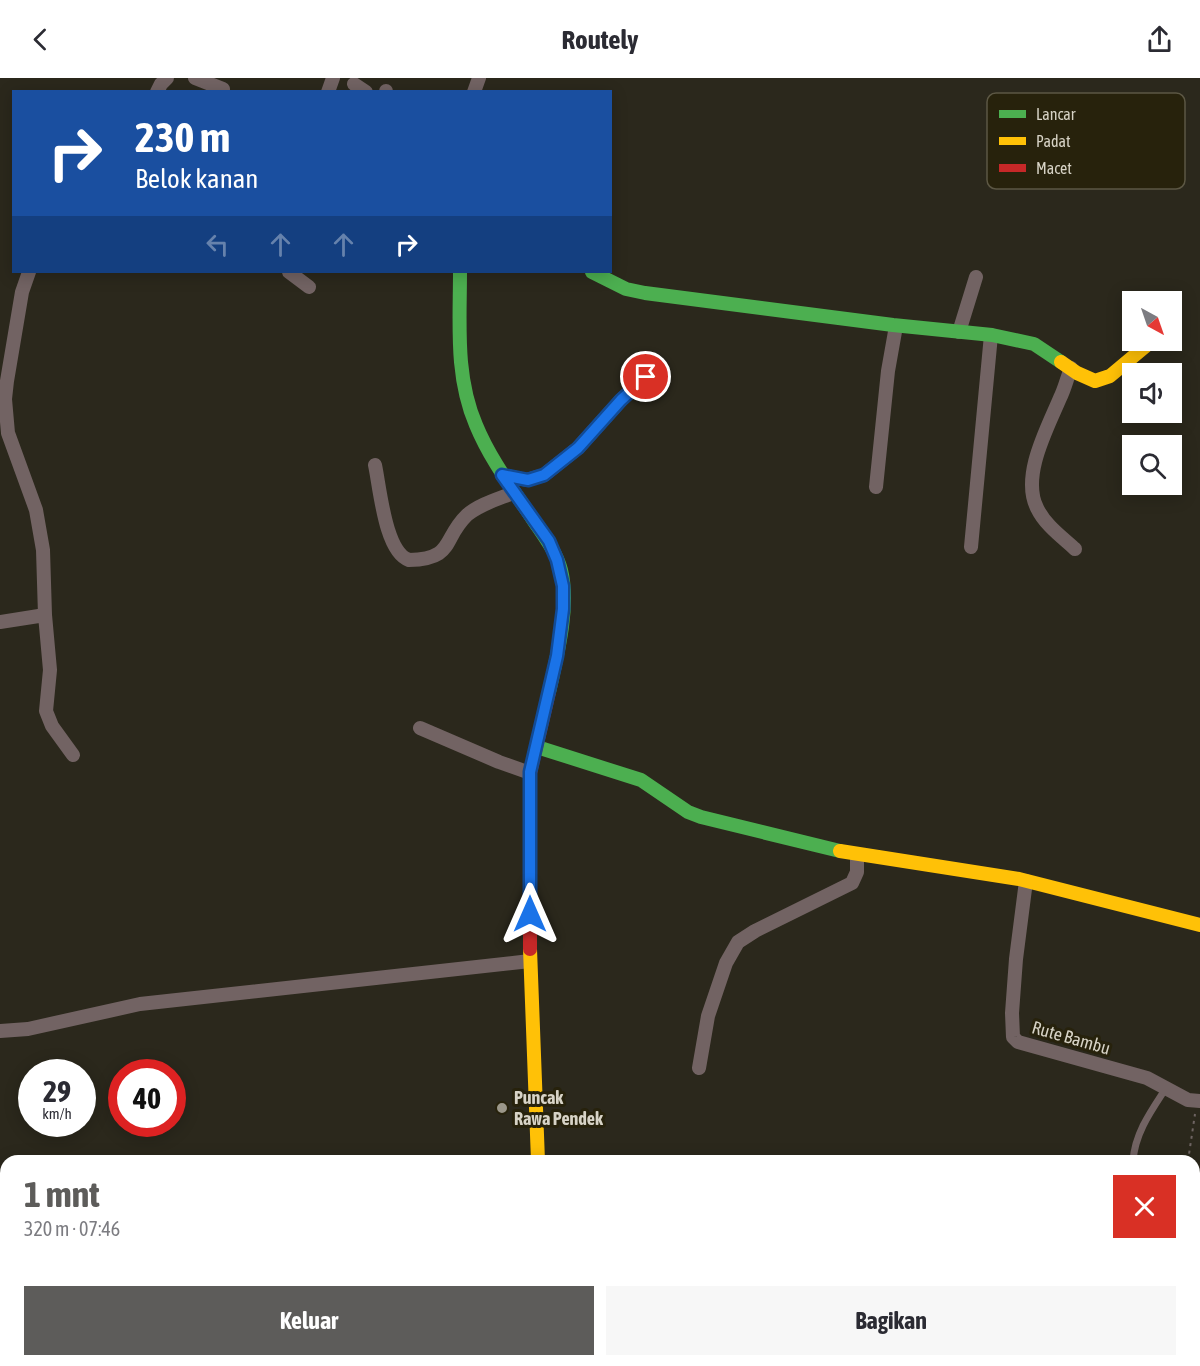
<!DOCTYPE html>
<html lang="id">
<meta charset="utf-8">
<style>
body{margin:0;font-family:"Asap Condensed",sans-serif;background:#f7f7f7;color:#2b2b33;height:100vh;display:flex;flex-direction:column;font-size:22px;white-space:nowrap}
*{box-sizing:border-box;margin:0}
p{font-size:20px;color:#7c7c81}
.icon{flex:none;width:33px;height:33px;fill:none;stroke:currentColor;stroke-width:2;stroke-linecap:round;stroke-linejoin:round}
.map{position:relative;flex:1;overflow:hidden}
.drawer{position:absolute;left:0px;top:1077px;width:1200px;height:212px;display:flex;flex-direction:column;background:#fff;border-radius:18px 18px 0 0;box-shadow:0 3px 15px #0003}
.drawer>*{flex:none}
.hud{position:absolute;left:12px;top:12px;width:600px;height:183px;border-radius:0px;box-shadow:0 3px 15px #0003;background:#1a4fa0;color:#fff;overflow:hidden}
.needle{width:39px;rotate:140deg}
.controls{position:absolute;left:1122px;top:213px;display:grid;gap:12px}
.controls a{display:grid;place-items:center;width:60px;height:60px;border-radius:0px;background:#fff;box-shadow:0 3px 15px #0003;font-size:30px}
.speed{position:absolute;left:18px;top:981px;display:flex;gap:12px;font-size:30px;font-weight:700;text-align:center}
.speed>*{display:grid;place-content:center;width:78px;height:78px;border-radius:50%;background:#fff;box-shadow:0 3px 15px #0003;line-height:1}
.speed small{font-size:15px;font-weight:400}
.speed .limit{border:9px solid #d22;background:#fff;color:#111}
.pin{position:absolute;display:grid;place-items:center;width:51px;height:51px;color:#fff;margin:-26px;border:3px solid #fff;border-radius:50%;box-shadow:0 2px 6px #0007}
.me{position:absolute;width:66px;margin:-33px;rotate:0deg;stroke-linejoin:round;filter:drop-shadow(0 0 4px #0008)}
.turn{display:flex;align-items:center;gap:21px;height:126px;padding:0 24px;font-size:27px}
.turn .icon{width:78px;height:78px;stroke-width:2.5}
.turn b{display:block;font-size:42px;line-height:51px}
.lanes{display:flex;align-items:center;height:57px;padding:0 24px;background:#0003;justify-content:center;gap:30px;direction:ltr}
.lanes .off{opacity:.35}
.round{display:grid;place-items:center;flex:none;width:63px;height:63px;border-radius:0px;background:#f7f7f7}
.headline{display:flex;align-items:center;justify-content:space-between;height:102px;padding:0 24px}
h1{font-size:36px;font-weight:700;line-height:45px;color:#5d5c5a}
.cta{display:flex;gap:12px;margin-top:auto;padding:12px 24px}
.cta a{flex:1;height:69px;border-radius:0px;background:#5d5c5a;color:#fff;font-size:24px;font-weight:700;line-height:69px;text-align:center}
.cta a+a{background:#f7f7f7;color:#2b2b33}
header{display:flex;justify-content:space-between;align-items:center;height:78px;padding:0 24px;background:#fff;font-size:27px;font-weight:700}
.map>svg:first-child{display:block}
.lines{fill:none;stroke-linecap:round;stroke-linejoin:round}
.path{stroke:#6e6462;stroke-width:2;stroke-dasharray:3 4.5;stroke-linecap:butt}
.lane{stroke:#726363;stroke-width:7}
.street{stroke:#726363;stroke-width:14}
.fast{stroke:#4caf50;stroke-width:14}
.slow{stroke:#ffc107;stroke-width:14}
.jam{stroke:#c62828;stroke-width:14}
.route-casing{stroke:#114b97;stroke-width:15}
.route{stroke:#1a73e8;stroke-width:10}
.poi-dot{fill:#9b978a;stroke:#27220c;stroke-width:2}
.labels{text-anchor:middle;stroke-width:6;stroke-linejoin:round;paint-order:stroke}
.street-label{font-size:18px;fill:#d7d3c6;stroke:#27220c}
.poi-label{font-size:18px;font-weight:bold;fill:#d7d3c6;stroke:#27220c;text-anchor:start}
.key{fill:#27220c;stroke:#5c5744;stroke-width:1.5}
.key-label{font-size:16px;fill:#d7d3c6}
</style>
<header><svg class="icon" aria-label="back" viewBox="0 0 24 24"><path d="M15 5l-7 7 7 7"/></svg>Routely<svg class="icon" aria-label="share" viewBox="0 0 24 24"><path d="M12 15V3M7 8l5-5 5 5M5 13v7h14v-7"/></svg></header>
<div class="map">
<svg width="1200" height="1288" viewBox="0 0 1200 1288">
<rect width="100%" height="100%" fill="#2b281c"/>
<g class="lines">
<path class="path" d="M1188,1083L1195,1036
M1194,1247L1200,1265"/>
<path class="lane" d="M1133,1083C1135,1055 1151,1033 1166,1010"/>
<path class="street" d="M195,0L223,11
M354,6L366,14
M157,14L161,6L167,0
M328,14L333,0
M386,14V13
M474,14L479,0
M29,194L22,214L7,303L5,321L8,355L36,432L43,472L45,537L50,592L46,633L52,648L73,677
M289,194L309,209
M959,254L976,199
M1071,290C1067,300 1065,310 1060,320C1047,351 1021,398 1037,430C1045,447 1062,459 1075,471
M375,387C380,410 385,474 409,482C455,481 442,461 467,437C480,426 498,421 513,415
M502,397L527,402L544,397L578,370L621,322L646,299
M876,409L888,293L896,248
M971,469L991,257
M0,544L45,537
M420,650L499,684L530,695
M1026,803L1016,881L1012,935L1013,959L1018,964L1147,1000L1188,1022L1200,1023
M0,953L28,951L140,926L530,883
M699,990L708,938L726,885L738,864L755,853L852,805L857,794V777
M555,1282L557,1288"/>
<path class="fast" d="M460,194C460,246 455,298 476,347C490,381 512,410 532,440C543,457 556,473 561,492C570,528 557,578 549,614
M592,194L626,211L645,215L893,247L992,257L1034,266L1061,284
M537,669L641,702L688,734L701,739L840,773"/>
<path class="slow" d="M1061,284L1077,295L1095,303L1110,298L1153,262
M840,773L1019,801L1200,847
M530,871L538,1083"/>
<path class="jam" d="M530,871V695L549,614"/>
</g>
<g class="lines">
<defs>
<path id="route" d="M530,836V694L557,578L563,531V508L557,482L549,463L502,397L528,402L544,397L578,370L621,322L646,299"/>
</defs>
<use href="#route" class="route-casing"/>
<use href="#route" class="route"/>
</g>
<circle class="poi-dot" cx="502" cy="1030" r="6"/>
<g class="labels">
<g class="street-label">
<text transform="translate(1071 960) rotate(16)" y="6">Rute Bambu</text>
</g>
<g class="poi-label">
<text x="514" y="1026">Puncak<tspan x="514" dy="21">Rawa Pendek</tspan></text>
</g>
</g>
<rect x="987" y="15" width="198" height="96" rx="9" class="key"/>
<rect x="999" y="32" width="27" height="8" fill="#4caf50"/>
<rect x="999" y="59" width="27" height="8" fill="#ffc107"/>
<rect x="999" y="86" width="27" height="8" fill="#c62828"/>
<g class="key-label">
<text x="1036" y="42">Lancar</text>
<text x="1036" y="69">Padat</text>
<text x="1036" y="96">Macet</text>
</g>
</svg>
<div class="controls">
<a><svg class="needle" viewBox="-14 -14 28 28"><path d="M0-13l5 13h-10z" fill="#e53935"/><path d="M0 13l5-13h-10z" fill="#7c7c81"/></svg></a>
<a><svg class="icon" aria-label="sound" viewBox="0 0 24 24"><path d="M4 9h4l5-4v14l-5-4H4zM17 9q2 3 0 6"/></svg></a>
<a><svg class="icon" aria-label="search" viewBox="0 0 24 24"><circle cx="10" cy="10" r="6"/><path d="M15 15l6 6"/></svg></a>
</div>
<div class="speed"><div>29<small>km/h</small></div><div class="limit">40</div></div>
<div class="pin" style="left:646px;top:299px;background:#d93025"><svg class="icon" aria-label="arrive" viewBox="0 0 24 24"><path d="M6 21V4h12l-3 4 3 4H6"/></svg></div>
<svg class="me" style="left:530px;top:836px" viewBox="-20 -20 40 40"><path d="M0-17L14 15 0 8-14 15z" fill="#1a73e8" stroke="#fff" stroke-width="4"/></svg>
<div class="hud">
<div class="turn"><svg class="icon" aria-label="right" viewBox="0 0 24 24"><path d="M7 20v-9h11M14 6l5 5-5 5"/></svg><div><b>230 m</b>Belok kanan</div></div>
<div class="lanes"><svg class="icon off" aria-label="left" viewBox="0 0 24 24"><path d="M17 20v-9H6M10 6l-5 5 5 5"/></svg><svg class="icon off" aria-label="ahead" viewBox="0 0 24 24"><path d="M12 20V5M6 11l6-6 6 6"/></svg><svg class="icon off" aria-label="ahead" viewBox="0 0 24 24"><path d="M12 20V5M6 11l6-6 6 6"/></svg><svg class="icon" aria-label="right" viewBox="0 0 24 24"><path d="M7 20v-9h11M14 6l5 5-5 5"/></svg></div>
</div>
<section class="drawer">
<div class="headline"><div><h1>1 mnt</h1><p>320 m · 07:46</p></div><a class="round" style="background:#d93025;color:#fff"><svg class="icon" aria-label="close" viewBox="0 0 24 24"><path d="M6 6l12 12M18 6L6 18"/></svg></a></div>
<div class="cta"><a>Keluar</a><a>Bagikan</a></div>
</section>
</div>
